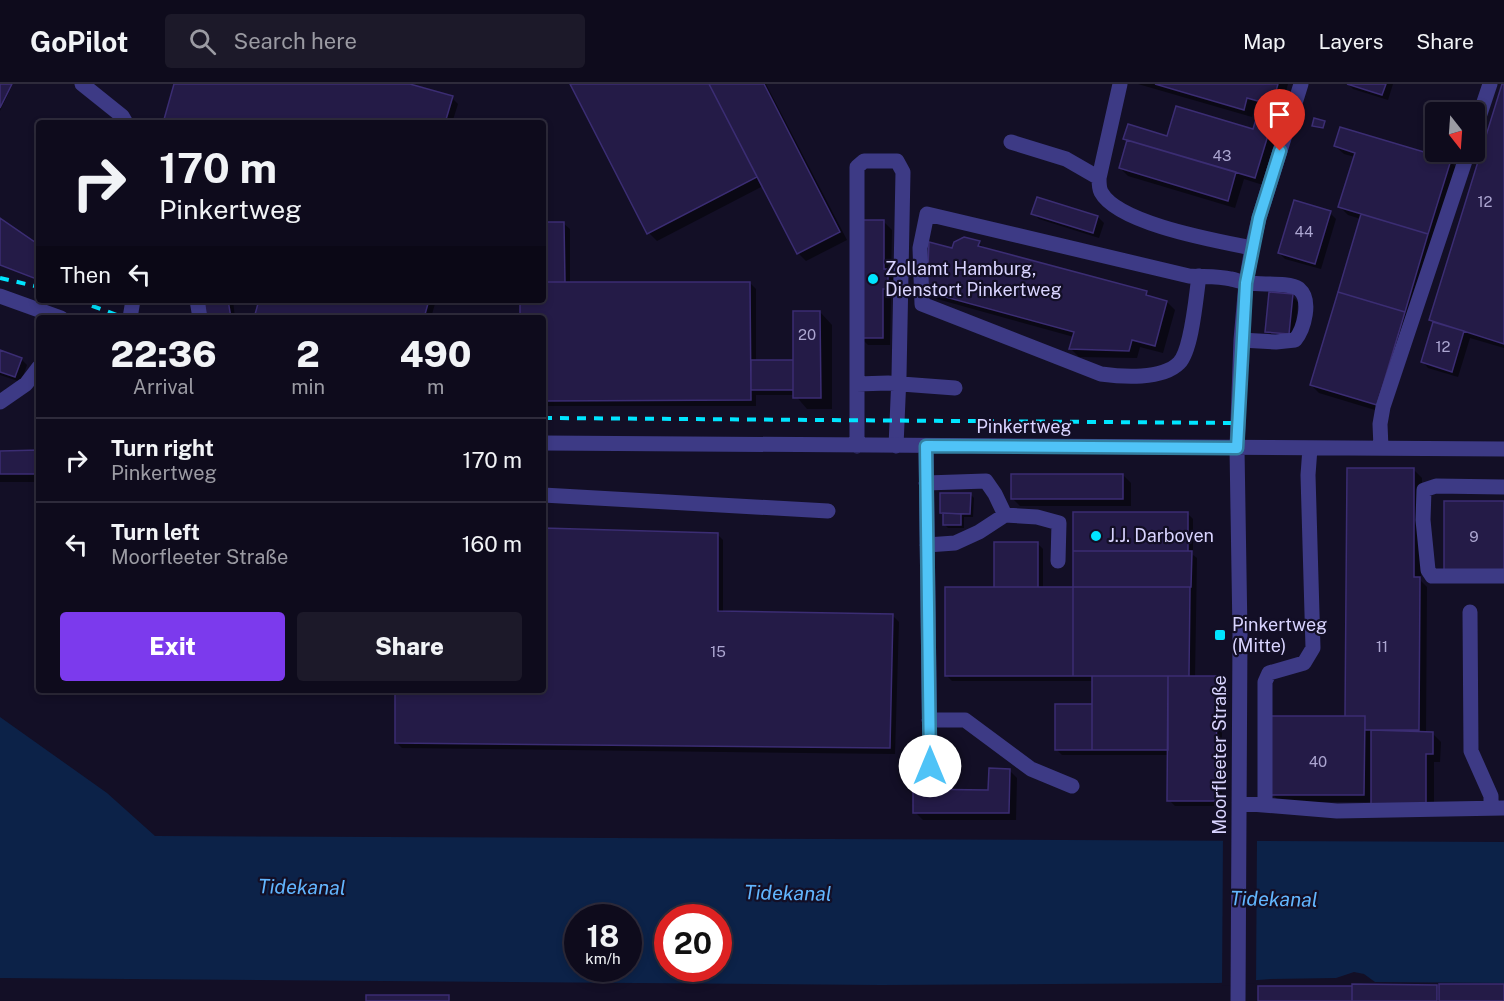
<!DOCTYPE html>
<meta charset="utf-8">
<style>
body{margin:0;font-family:"Public Sans",sans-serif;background:#1c1929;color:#f1f3f6;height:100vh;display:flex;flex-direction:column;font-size:22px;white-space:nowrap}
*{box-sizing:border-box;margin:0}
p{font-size:20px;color:#9b9ba3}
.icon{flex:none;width:33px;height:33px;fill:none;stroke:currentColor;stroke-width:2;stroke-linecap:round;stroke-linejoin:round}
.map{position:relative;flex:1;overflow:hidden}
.panel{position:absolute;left:36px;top:231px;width:510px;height:378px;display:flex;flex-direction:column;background:#0e0b1c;border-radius:6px;box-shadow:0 3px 9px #0003,0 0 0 2px #2e2b3b}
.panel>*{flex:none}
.banner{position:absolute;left:36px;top:36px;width:510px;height:183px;border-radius:6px;box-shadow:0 3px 9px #0003,0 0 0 2px #2e2b3b;background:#0e0b1c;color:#f1f3f6;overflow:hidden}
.needle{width:39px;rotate:163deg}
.tools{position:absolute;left:1425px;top:18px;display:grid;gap:12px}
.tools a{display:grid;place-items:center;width:60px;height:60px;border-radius:6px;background:#0e0b1c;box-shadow:0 3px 9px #0003,0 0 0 2px #2e2b3b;font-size:30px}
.speed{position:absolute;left:564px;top:820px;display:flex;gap:12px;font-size:30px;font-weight:700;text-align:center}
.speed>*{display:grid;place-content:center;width:78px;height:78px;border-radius:50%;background:#0e0b1c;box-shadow:0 3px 9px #0003,0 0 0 2px #2e2b3b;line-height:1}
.speed small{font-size:15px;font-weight:400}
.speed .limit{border:9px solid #d22;background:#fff;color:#111}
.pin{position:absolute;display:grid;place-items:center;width:51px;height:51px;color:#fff;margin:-62px -26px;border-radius:50% 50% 50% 0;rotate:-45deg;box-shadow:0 0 6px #0007}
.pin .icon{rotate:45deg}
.me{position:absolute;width:66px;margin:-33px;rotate:0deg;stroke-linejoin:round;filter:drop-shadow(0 0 4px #0008)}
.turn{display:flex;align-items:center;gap:21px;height:126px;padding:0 24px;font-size:27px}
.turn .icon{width:78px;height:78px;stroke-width:2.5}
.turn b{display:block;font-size:42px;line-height:51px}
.then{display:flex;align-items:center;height:57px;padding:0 24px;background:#0003;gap:12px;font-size:22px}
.eta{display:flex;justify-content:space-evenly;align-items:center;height:102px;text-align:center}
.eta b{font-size:36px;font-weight:800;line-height:42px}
.action{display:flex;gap:12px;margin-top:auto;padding:12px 24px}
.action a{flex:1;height:69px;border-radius:6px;background:#7c3aed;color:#fff;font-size:24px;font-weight:800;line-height:69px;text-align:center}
.action a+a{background:#1c1929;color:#f1f3f6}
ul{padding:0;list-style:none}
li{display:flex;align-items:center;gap:18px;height:84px;padding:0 24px;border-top:2px solid #2e2b3b}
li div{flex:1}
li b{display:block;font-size:22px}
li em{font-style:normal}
header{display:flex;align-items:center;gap:36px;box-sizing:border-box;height:84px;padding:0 30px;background:#0e0b1c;border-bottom:2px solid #2e2b3b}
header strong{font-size:28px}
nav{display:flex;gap:33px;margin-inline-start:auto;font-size:21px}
.search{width:420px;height:54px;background:#1c1929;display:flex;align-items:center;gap:15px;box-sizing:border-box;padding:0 21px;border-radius:6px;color:#9b9ba3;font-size:22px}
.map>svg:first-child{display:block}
.water{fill:#0c2248;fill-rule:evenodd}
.pier{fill:#130f26}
.shadow{fill:#0007}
.building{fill:#241b47;stroke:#3b2d73;stroke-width:1.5}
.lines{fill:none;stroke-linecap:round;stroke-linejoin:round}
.minor{stroke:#3d3a85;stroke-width:15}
.rail{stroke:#00e5ff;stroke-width:4;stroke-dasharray:9 8;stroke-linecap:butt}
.route-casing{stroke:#337fa1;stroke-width:15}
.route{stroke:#4fc3f7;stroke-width:10}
.poi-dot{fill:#00e5ff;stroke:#130f26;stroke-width:2}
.labels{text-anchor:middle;stroke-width:4.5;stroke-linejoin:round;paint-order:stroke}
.number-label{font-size:15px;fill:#aca6d1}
.poi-label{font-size:18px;fill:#d9d4ff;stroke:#130f26;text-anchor:start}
.street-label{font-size:18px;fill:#d9d4ff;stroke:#130f26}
.water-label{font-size:20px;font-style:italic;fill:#62b6ff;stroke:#130f26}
</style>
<header>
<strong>GoPilot</strong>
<div class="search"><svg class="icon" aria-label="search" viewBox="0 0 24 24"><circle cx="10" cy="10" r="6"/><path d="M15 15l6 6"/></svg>Search here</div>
<nav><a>Map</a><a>Layers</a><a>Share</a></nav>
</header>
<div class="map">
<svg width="1504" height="917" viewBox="0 0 1504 917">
<rect width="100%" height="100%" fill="#130f26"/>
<path class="water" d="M0,633L107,709L155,752L1504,758V899L1375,898L1364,890L1354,888L1336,894L1271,895L1219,899L881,901L0,894ZM578,834H628V885H578ZM668,834H718V885H668Z"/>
<path class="pier" d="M1223,754H1257L1256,899L1222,902Z"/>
<path class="shadow" d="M0,0H13L0,27Z
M176,0H404L452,14L458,20L452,39H164Z
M572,0H766L847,156L806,177L798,169L763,102L657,157L649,149Z
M1138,0H1288L1280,28L1267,24L1277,35L1272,53L1276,58L1263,101L1244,95L1235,124L1128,92L1120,84L1168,54L1254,47L1262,23L1255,21L1252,33Z
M1348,0H1393L1388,16L1353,5Z
M1504,0V264L1470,254L1458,293L1428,284L1423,278L1434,240L1430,236Z
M1335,62L1450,77L1458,85L1385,329L1319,309L1311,301L1361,135L1348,131L1340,123L1355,73L1344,70Z
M1038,115L1098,133L1104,139L1099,154L1039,135L1033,129Z
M1330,129L1336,135L1321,185L1285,175L1279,169Z
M884,138L892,146L891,191L896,195L895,213H891L890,261H868L860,253Z
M543,140H564L570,145V200L750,199L756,205V277H793L820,228L832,241V325H807L795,311H756V322H543V234H521V216H543Z
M979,159L986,166L1146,209L1152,214L1167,218L1175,226L1163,269L1140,263L1137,274L1079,273L1071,265L1074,253L937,215L929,207L953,166Z
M1292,212L1298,218L1295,249L1271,247V250L1295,252L1273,253L1267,247Z
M205,216H233L235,234H208Z
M261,216H436L431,234H255Z
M0,268L21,275L27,281L21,298L0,291Z
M0,368H39V398H0Z
M1414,386L1422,394L1421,497L1427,503L1426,649L1433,650L1441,658L1440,678H1434V729L1372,718H1280L1272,710L1347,633Z
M1123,391L1131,399V422H1020L1012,414Z
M970,410L974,414L973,433H964V444H948L944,440L945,432L942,429Z
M1188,430L1193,435V471L1197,474L1195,593H1216L1222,599V722H1175L1169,716V671H1062L1056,665L1094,622V597H952L946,591L996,504L1038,460L1043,465V504H1075Z
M543,445L717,450L723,456V529L893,532L899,538L895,670L402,664L396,658L397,606H543Z
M1009,686L1017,694L1016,736H923L915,728L990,707Z
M1436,902L1441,907L1504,902V917H1259Z"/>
<path class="building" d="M0,0H12L0,24Z
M174,0H410L453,12L445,39H163Z
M570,0H709L757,93L647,150Z
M709,0H764L840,148L797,170Z
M1155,0H1278L1272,21L1247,14L1244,26Z
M1347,0H1386L1382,11Z
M1502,0H1504V260L1429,236Z
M1176,22L1253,45L1260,22L1270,25L1264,47L1269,48L1255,94L1123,55L1128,40L1167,52Z
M1314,34L1325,37L1323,44L1312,42Z
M1340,43L1451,76L1428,150L1338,123L1355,69L1334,62Z
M1127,56L1236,88L1228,117L1119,84Z
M1037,113L1098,132L1093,149L1031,130Z
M1294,116L1331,127L1315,180L1278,169Z
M1361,130L1428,150L1405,228L1338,208Z
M0,134L39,161V196L0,181Z
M860,136H884V185H888V205H883V254H858Z
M543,138H564L565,198H543Z
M964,153L980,157L978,162L1147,207L1146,211L1167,217L1155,262L1132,256L1129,267L1069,265L1074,248L927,208L929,158L952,164L954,158Z
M543,198H750L751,316L543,317V234H520V216H543Z
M1269,208L1293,210L1289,250L1265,248Z
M1338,208L1405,228L1377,321L1310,301Z
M204,216H228L231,234H206Z
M259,216H429L424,234H254Z
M793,227H820L821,314H793Z
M1433,238L1464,247L1452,288L1421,278Z
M0,266L22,274L15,293L0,288Z
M751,276H793V306H751Z
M39,366V390H0V367Z
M1347,384H1414V493H1420L1419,646H1365V632H1345Z
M1011,390H1123V415H1011Z
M940,409H971L970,430L940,429Z
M1444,417H1504V488H1444Z
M1073,428H1188V467H1073Z
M943,429L961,430V441H943Z
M543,444L718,449V527L893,530L890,664L395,659V606H543Z
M994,458H1038V503H994Z
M1073,467H1192L1191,503H1073Z
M945,503H1073V592H945Z
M1073,503H1190L1189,592H1073Z
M1092,592H1168V666H1092Z
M1168,592H1217L1216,717H1167Z
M1055,620H1092V666H1055Z
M1271,632H1365L1364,711H1271Z
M1371,646L1433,648V670H1426V722L1371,721Z
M989,684L1010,685L1009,729H913V705L988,706Z
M1352,900L1437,901V917H1352Z
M1439,900H1504V917H1439Z
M1258,902H1352V917H1258Z
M366,911H449V917H366Z"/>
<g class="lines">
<path class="minor" d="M82,0L122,32L126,39
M1120,0L1099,94C1099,98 1099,104 1101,108C1118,140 1218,157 1252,164
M1474,48L1490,0
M1011,58L1066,75L1099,94
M1199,192C1196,212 1192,266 1179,279C1162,296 1122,293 1101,290L922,220L920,164L927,130L1189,192C1203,193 1218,192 1231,195C1237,196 1243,199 1249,199C1262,201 1289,198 1299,205C1312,216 1304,245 1295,256L1276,258L1241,256
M0,212L61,234
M197,216L200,234
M130,234L133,216
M857,300L888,299L955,304
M0,318L26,300L39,283
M543,359L1504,365
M857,362V83L864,77H897L903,88L899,292L896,362
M926,362L930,682
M1381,364L1380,340L1383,323L1468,68
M926,399L986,397L995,410L1005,431
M1504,403L1436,402L1424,406L1423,436L1428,486L1432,492H1504
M543,411L828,427
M927,461L955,459L979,448L1005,431L1037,433L1059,439L1058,477
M1470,528L1471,667L1491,712V724
M929,636H965L1031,685L1072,702
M1239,719L1337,727L1504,724
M1265,721V598L1269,589L1304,579L1313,564L1308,391L1310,364
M1238,917L1240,550L1237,364L1241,256L1246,199L1252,164L1259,134L1301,0"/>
<path class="rail" d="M0,194L39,203
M76,216L125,234
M543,334L1238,339"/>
</g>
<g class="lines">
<defs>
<path id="route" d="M930,682L926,362L1237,364L1246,199L1259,134L1280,67"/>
</defs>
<use href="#route" class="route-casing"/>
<use href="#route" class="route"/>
</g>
<g class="poi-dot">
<circle cx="873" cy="195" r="6"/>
<circle cx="1096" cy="452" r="6"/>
<rect x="1214" y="545" width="12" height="12" rx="3"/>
</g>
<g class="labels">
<g class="number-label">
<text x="1222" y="77">43</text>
<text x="1485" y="123">12</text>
<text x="1304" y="153">44</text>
<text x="807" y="256">20</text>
<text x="1443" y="268">12</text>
<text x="1474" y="458">9</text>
<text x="1382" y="568">11</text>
<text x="718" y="573">15</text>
<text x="1318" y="683">40</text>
</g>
<g class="poi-label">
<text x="885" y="191">Zollamt Hamburg,<tspan x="885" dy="21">Dienstort Pinkertweg</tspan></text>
<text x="1108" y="458">J.J. Darboven</text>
<text x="1232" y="547">Pinkertweg<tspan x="1232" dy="21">(Mitte)</tspan></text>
</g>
<g class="street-label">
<text x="1024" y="349">Pinkertweg</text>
<text transform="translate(1220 671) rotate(-90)" y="6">Moorfleeter Straße</text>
</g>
<g class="water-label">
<text transform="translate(302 803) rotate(1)" y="7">Tidekanal</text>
<text transform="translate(788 809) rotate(1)" y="7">Tidekanal</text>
<text transform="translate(1274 815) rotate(1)" y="7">Tidekanal</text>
</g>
</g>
</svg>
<div class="tools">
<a><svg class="needle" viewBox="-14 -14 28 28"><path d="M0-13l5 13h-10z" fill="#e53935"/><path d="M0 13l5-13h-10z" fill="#9b9ba3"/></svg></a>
</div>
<div class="speed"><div>18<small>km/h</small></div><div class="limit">20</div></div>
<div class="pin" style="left:1280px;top:67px;background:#d93025"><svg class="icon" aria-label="arrive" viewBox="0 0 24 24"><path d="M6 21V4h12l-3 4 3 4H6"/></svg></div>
<svg class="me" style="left:930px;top:682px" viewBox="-20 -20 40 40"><circle r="19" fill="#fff"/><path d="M0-13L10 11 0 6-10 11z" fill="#4fc3f7"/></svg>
<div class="banner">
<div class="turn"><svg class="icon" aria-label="right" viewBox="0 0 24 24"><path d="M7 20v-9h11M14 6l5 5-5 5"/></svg><div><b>170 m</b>Pinkertweg</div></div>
<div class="then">Then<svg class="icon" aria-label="left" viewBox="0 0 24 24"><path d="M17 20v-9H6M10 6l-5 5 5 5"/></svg></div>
</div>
<section class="panel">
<div class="eta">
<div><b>22:36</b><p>Arrival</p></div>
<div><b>2</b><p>min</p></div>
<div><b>490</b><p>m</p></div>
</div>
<ul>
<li><svg class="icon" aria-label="right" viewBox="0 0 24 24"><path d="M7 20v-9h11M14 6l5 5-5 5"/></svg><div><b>Turn right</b><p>Pinkertweg</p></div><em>170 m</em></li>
<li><svg class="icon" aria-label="left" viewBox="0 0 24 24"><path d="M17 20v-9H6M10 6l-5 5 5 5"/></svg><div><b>Turn left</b><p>Moorfleeter Straße</p></div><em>160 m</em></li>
</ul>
<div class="action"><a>Exit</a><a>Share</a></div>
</section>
</div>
